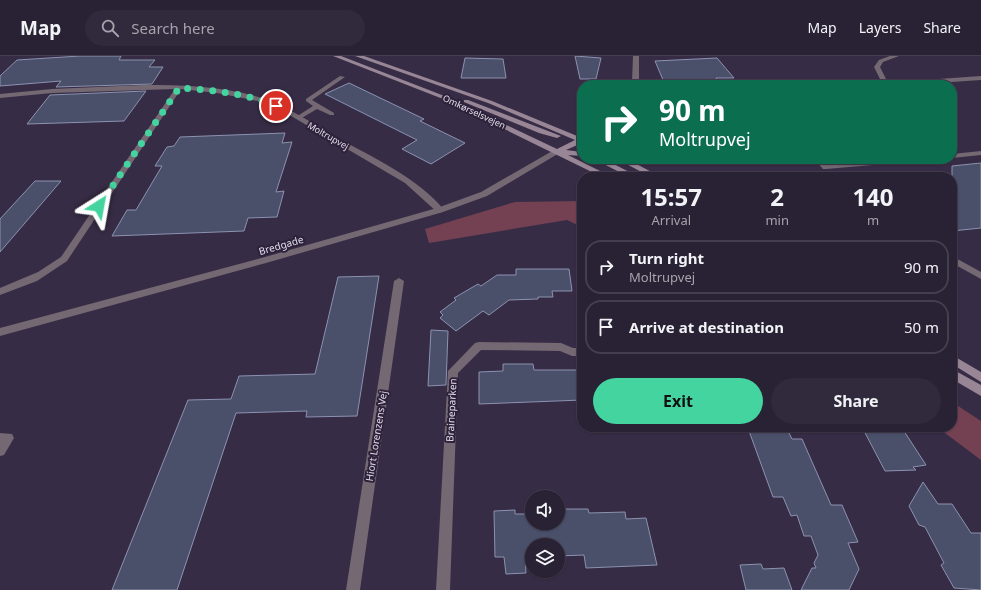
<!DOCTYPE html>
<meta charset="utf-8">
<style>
body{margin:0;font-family:"Noto Sans",sans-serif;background:#31293c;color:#f1f3f6;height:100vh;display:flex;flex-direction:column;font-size:15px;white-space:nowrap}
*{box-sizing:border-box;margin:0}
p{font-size:13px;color:#a5a3ac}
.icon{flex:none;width:22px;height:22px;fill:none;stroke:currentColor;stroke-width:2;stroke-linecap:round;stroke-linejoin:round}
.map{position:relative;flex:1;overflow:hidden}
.panel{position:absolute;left:577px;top:116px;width:380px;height:260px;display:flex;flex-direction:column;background:#292134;border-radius:16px;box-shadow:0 1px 3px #0004,0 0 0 1px #453e4f}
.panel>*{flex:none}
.banner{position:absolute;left:577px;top:24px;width:380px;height:84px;border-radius:16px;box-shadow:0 1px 3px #0004,0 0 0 1px #453e4f;background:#0b6e4f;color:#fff;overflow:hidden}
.tools{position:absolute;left:525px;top:434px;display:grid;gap:8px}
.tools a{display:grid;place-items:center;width:40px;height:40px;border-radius:50%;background:#292134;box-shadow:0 1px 3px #0004,0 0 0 1px #453e4f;font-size:20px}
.pin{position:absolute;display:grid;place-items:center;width:34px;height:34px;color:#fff;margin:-17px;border:2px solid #fff;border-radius:50%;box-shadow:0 1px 4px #0007}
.me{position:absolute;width:44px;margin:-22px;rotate:34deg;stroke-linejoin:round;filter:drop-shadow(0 0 3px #0008)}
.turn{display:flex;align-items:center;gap:14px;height:84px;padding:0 16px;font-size:18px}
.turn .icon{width:52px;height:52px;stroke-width:2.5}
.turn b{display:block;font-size:28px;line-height:34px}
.eta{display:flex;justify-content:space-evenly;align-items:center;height:68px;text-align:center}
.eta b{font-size:24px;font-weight:700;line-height:28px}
.button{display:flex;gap:8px;margin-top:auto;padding:8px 16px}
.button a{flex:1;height:46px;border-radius:24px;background:#44d49f;color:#111;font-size:16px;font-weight:700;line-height:46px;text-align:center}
.button a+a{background:#31293c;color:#f1f3f6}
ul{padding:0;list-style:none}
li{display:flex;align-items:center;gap:12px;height:54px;margin:0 8px 6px;padding:0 8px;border:2px solid #453e4f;border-radius:16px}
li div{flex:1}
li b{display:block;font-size:15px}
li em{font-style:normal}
header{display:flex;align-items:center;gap:24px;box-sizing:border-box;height:56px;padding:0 20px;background:#292134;border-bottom:1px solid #453e4f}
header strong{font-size:19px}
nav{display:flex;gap:22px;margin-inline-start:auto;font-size:14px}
.search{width:280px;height:36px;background:#31293c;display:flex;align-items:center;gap:10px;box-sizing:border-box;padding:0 14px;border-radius:22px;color:#a5a3ac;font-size:15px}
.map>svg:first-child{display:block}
.green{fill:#744153}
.building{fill:#4a4f6a;stroke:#8c92b0}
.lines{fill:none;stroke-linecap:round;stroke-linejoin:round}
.service{fill:#746872;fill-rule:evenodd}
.minor{fill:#746872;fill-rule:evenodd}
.tertiary{fill:#746872;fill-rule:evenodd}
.secondary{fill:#988696;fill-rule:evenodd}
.route{stroke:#44d49f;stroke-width:7;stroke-dasharray:0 12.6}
.labels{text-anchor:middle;stroke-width:4;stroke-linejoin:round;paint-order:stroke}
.far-street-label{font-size:9px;fill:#e2dcec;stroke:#2d223a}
.street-label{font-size:10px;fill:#e2dcec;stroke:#2d223a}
</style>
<header>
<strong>Map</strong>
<div class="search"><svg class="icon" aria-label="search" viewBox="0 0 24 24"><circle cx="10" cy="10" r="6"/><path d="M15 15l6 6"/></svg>Search here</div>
<nav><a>Map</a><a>Layers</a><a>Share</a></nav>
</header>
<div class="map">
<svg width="981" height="534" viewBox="0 0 981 534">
<rect width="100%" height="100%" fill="#372c45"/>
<path class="green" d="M582,145V171L567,164L429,187L425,173L515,146Z
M952,346L981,365V404L937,371H952Z"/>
<path class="building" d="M80,0H121L119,4H155L149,11H163L152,28L56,31L61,25L0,30V20L17,4Z
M575,0L601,2L596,23H580Z
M465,2L503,3L506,22H461Z
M717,2L734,22H716L717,24H663L655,5Z
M349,27L424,63L420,65L465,87L431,108L402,93L417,84L325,38Z
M146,35L124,65L27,68L50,39Z
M285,77L282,87L292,86L276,136L284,135L277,161L248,162L244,175L112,180L127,154H136L162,110H155L167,91L174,90L180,81Z
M981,107V172L952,175V110Z
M35,125H61L0,196V163Z
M516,213H569L572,235H552L553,241H538V243L509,244L489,259L483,255L456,275L440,262L443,259L440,256L456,244L454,242L478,228L481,230L497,219H516Z
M379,220L357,360L306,361L307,355L236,357L177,534H112L188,344L231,343L239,320L315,318L338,221Z
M431,274L448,275L446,329L428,330Z
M503,308H533L534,314H582V344L479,348V316L503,315Z
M758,371H779L781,374L788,375L792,383H802L831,449H842L858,486L848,487L859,513L849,534H801L812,512H816L814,507L818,499L811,480H804L797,459L791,460L783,441H773L749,375H759Z
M862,371L902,372L926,409L913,411L916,414L885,415Z
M923,426L938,448H952L971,477H981V534L954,532L941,509L944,507L925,471L919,469L909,450Z
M558,453H588L589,457L625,456L626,463L646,462L657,509L586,512L584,499L558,500V489H532V501H525L526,517L506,518L504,501H495L494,455L515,454V458H532V467H558Z
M761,508L763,513L784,512L792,534H746L740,509Z"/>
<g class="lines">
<path class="service" d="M340,20L345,21L312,44L334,57V59H330L317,53L300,63H296V61L313,50L306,45V43Z
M981,95V99L952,102V98Z
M814,103H822L828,109L894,103H924L920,105L826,113H823Z
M952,200L981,216V223L952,207Z
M0,377L12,378L14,382L4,399L0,400Z"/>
<path class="minor" d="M633,0H639V29H633L632,26Z
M890,0H899L883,6L880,11L889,29H883L874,11L879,4Z
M143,29C183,29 229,30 267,44C291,53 314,68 336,81C370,100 420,123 444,154L440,157L437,156L405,127L286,57L262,46L243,42L217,37L181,33L67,205L37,225L0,239V232L38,216L61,201L175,33L52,37L0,42V38L52,33Z
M399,222L404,225L360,534H346L394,225Z
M479,286L561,287L573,292H582V300H572L560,295L481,294L458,317L450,534H436L448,315L475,287Z"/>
<path class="tertiary" d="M981,20V24L908,29H879L882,27Z
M554,94H557L561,96L487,140L443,156L266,207L0,280V272L265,201L437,152L481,136Z"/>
<path class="secondary" d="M333,0H341L447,41L557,93L575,84L488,47L355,0H364L492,45L582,82V87L566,94L582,96V100L568,99L612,121H602L443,43Z
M464,44H468L561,80L557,82L539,77L464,46Z
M594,103H604L639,121H629Z
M617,103H627L661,121H651Z
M952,299L981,316V326L952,308Z
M952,313L981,329V340L952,323Z"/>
</g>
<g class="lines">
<path class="route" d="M99,150L179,32C212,34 245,37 276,50"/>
</g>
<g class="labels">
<g class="far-street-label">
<text transform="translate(474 56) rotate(25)" y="3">Omkørselsvejen</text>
<text transform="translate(328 80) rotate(30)" y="3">Moltrupvej</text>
</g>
<g class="street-label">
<text transform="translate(281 189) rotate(-16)" y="4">Bredgade</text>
<text transform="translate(451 354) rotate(-87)" y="4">Braineparken</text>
<text transform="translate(376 380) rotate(-81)" y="4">Hiort Lorenzens Vej</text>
</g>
</g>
</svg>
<div class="tools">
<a><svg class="icon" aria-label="sound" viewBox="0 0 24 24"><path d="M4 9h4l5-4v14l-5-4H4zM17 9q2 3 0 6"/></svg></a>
<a><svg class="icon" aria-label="layers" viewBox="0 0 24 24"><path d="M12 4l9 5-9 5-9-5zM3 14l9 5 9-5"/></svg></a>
</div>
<div class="pin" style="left:276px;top:50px;background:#d93025"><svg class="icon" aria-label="arrive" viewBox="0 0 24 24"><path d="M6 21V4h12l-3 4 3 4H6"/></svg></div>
<svg class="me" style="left:99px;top:150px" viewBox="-20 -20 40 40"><path d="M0-17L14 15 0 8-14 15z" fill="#44d49f" stroke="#fff" stroke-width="4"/></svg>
<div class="banner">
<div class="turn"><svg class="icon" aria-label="right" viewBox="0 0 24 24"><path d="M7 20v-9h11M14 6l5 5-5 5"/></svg><div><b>90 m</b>Moltrupvej</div></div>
</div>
<section class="panel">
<div class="eta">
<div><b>15:57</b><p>Arrival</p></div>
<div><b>2</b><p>min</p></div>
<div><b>140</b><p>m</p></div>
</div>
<ul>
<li><svg class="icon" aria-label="right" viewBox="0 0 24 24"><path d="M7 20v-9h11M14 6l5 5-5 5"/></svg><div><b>Turn right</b><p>Moltrupvej</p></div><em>90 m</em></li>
<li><svg class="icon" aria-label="arrive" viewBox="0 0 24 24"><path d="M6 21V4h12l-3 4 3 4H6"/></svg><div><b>Arrive at destination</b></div><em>50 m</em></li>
</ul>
<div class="button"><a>Exit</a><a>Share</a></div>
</section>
</div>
